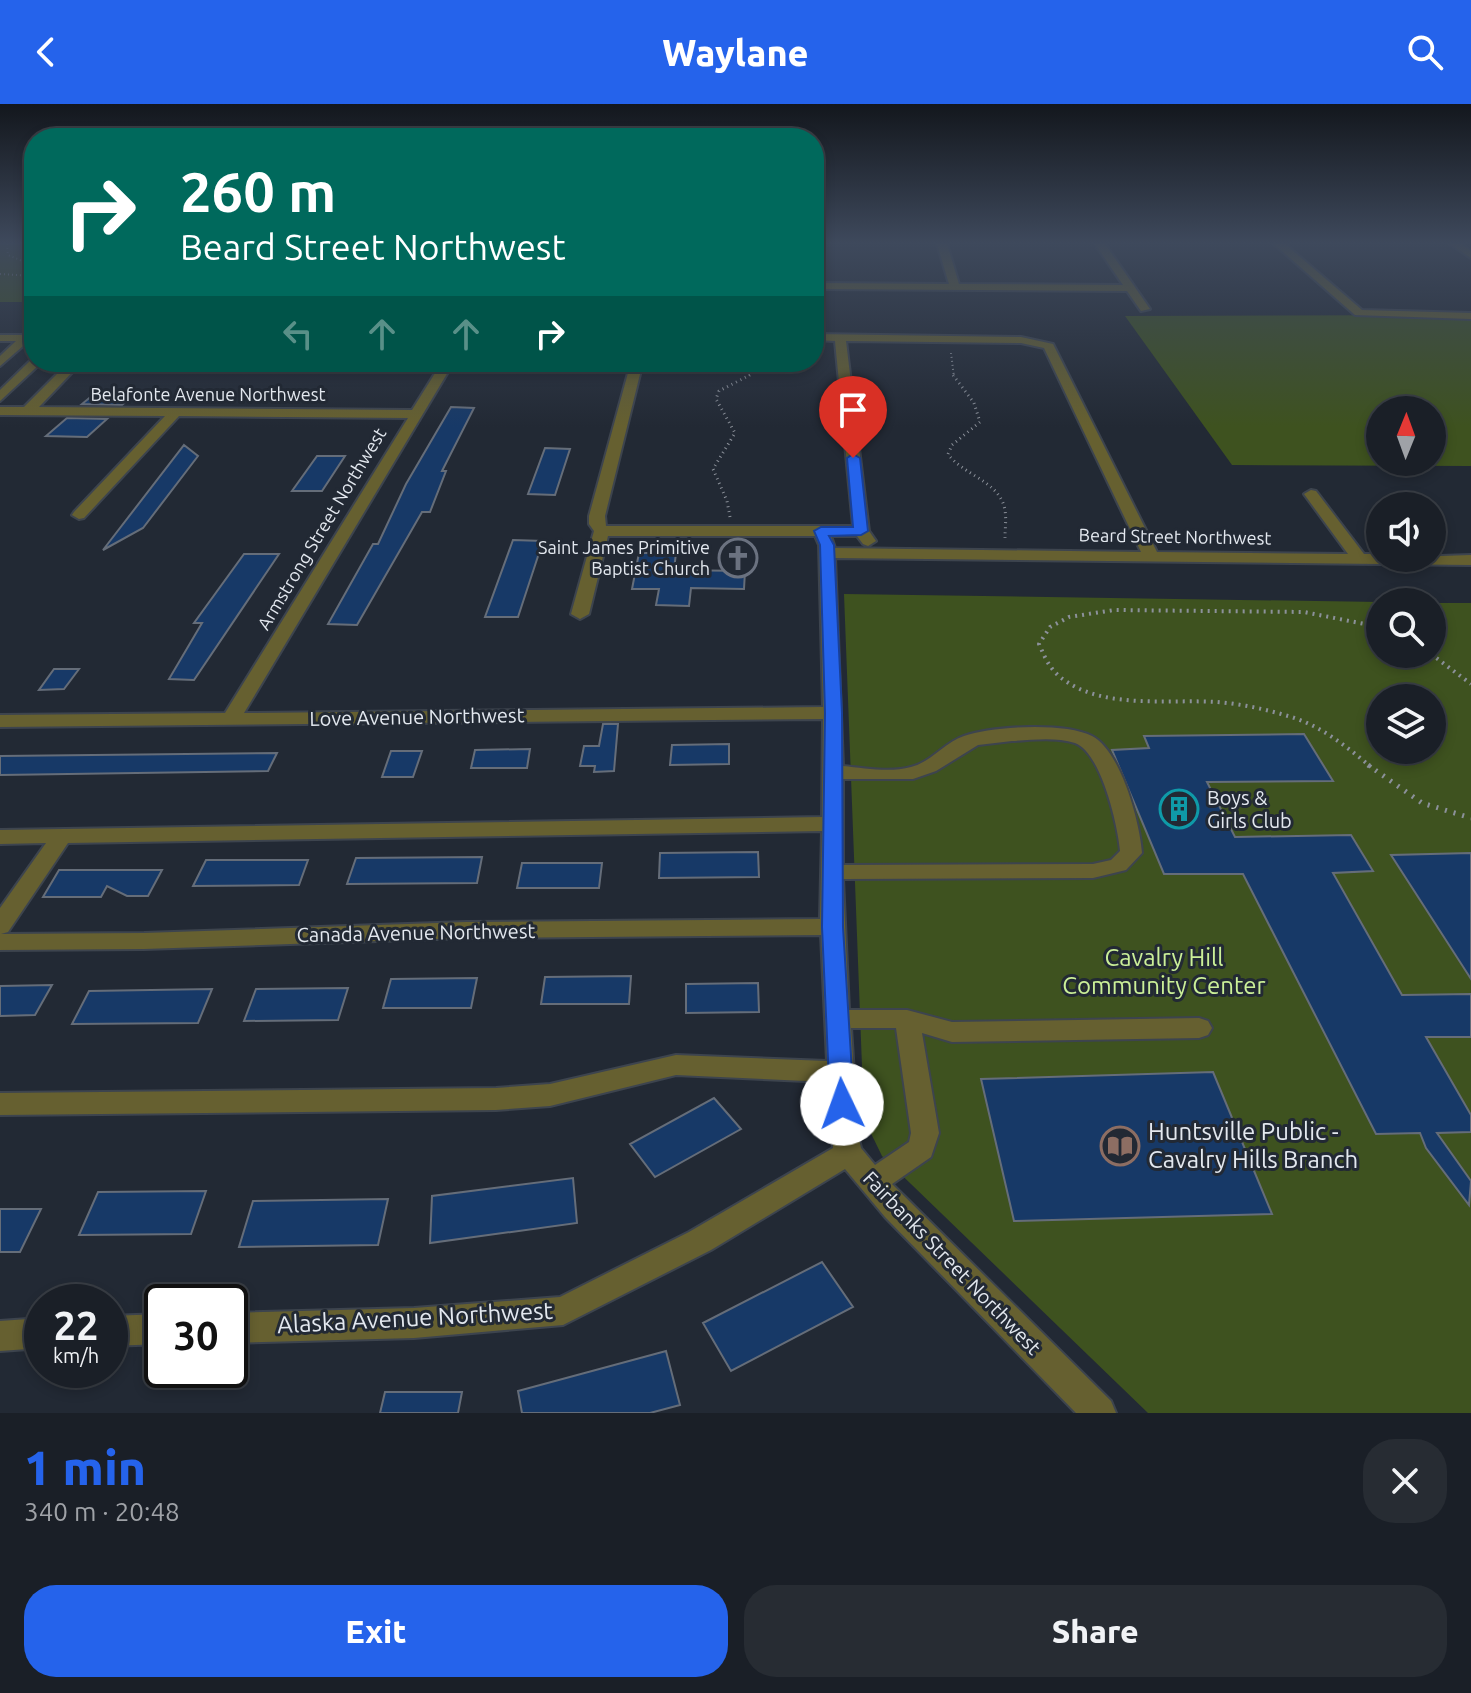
<!DOCTYPE html>
<meta charset="utf-8">
<style>
body{margin:0;font-family:Ubuntu,sans-serif;background:#272c33;color:#f1f3f6;height:100vh;display:flex;flex-direction:column;font-size:30px;white-space:nowrap}
*{box-sizing:border-box;margin:0}
p{font-size:26px;color:#9fa2a7}
.icon{flex:none;width:44px;height:44px;fill:none;stroke:currentColor;stroke-width:2;stroke-linecap:round;stroke-linejoin:round}
.map{position:relative;height:1309px;overflow:hidden}
.panel{display:flex;flex-direction:column;background:#1a1f27;flex:1}
.panel>*{flex:none}
.banner{position:absolute;left:24px;top:24px;width:800px;height:244px;border-radius:32px;box-shadow:0 4px 12px #0003,0 0 0 2px #383d44;background:#00695c;color:#fff;overflow:hidden}
.needle{width:52px;rotate:1deg}
.tools{position:absolute;left:1366px;top:292px;display:grid;gap:16px}
.tools a{display:grid;place-items:center;width:80px;height:80px;border-radius:50%;background:#1a1f27;box-shadow:0 4px 12px #0003,0 0 0 2px #383d44;font-size:40px}
.speed{position:absolute;left:24px;top:1180px;display:flex;gap:16px;font-size:40px;font-weight:700;text-align:center}
.speed>*{display:grid;place-content:center;width:104px;height:104px;border-radius:50%;background:#1a1f27;box-shadow:0 4px 12px #0003,0 0 0 2px #383d44;line-height:1}
.speed small{font-size:20px;font-weight:400}
.speed .limit{border:4px solid #111;border-radius:12px;background:#fff;color:#111}
.pin{position:absolute;display:grid;place-items:center;width:68px;height:68px;color:#fff;margin:-82px -34px;border-radius:50% 50% 50% 0;rotate:-45deg;box-shadow:0 0 8px #0007}
.pin .icon{rotate:45deg}
.me{position:absolute;width:88px;margin:-44px;rotate:357deg;stroke-linejoin:round;filter:drop-shadow(0 0 6px #0008)}
.turn{display:flex;align-items:center;gap:28px;height:168px;padding:0 24px;font-size:36px}
.turn .icon{width:104px;height:104px;stroke-width:2.5}
.turn b{display:block;font-size:56px;line-height:68px}
.lanes{display:flex;align-items:center;height:76px;padding:0 24px;background:#0003;justify-content:center;gap:40px;direction:ltr}
.lanes .off{opacity:.35}
.round{display:grid;place-items:center;flex:none;width:84px;height:84px;border-radius:32px;background:#272c33}
.head{display:flex;align-items:center;justify-content:space-between;height:136px;padding:0 24px}
h1{font-size:48px;font-weight:800;line-height:60px;color:#2563eb}
.button{display:flex;gap:16px;margin-top:auto;padding:16px 24px}
.button a{flex:1;height:92px;border-radius:32px;background:#2563eb;color:#fff;font-size:32px;font-weight:800;line-height:92px;text-align:center}
.button a+a{background:#272c33;color:#f1f3f6}
header{display:flex;justify-content:space-between;align-items:center;height:104px;padding:0 24px;background:#2563eb;color:#fff;font-size:36px;font-weight:800}
.map>svg:first-child{display:block}
.green{fill:#3e521f;fill-rule:evenodd}
.building{fill:#173967;stroke:#656d79;stroke-width:2}
.lines{fill:none;stroke-linecap:round;stroke-linejoin:round}
.minor-casing{stroke:#3d444e;stroke-width:4}
.path-far3{stroke:#8c919a;stroke-width:2;stroke-dasharray:1 3;stroke-linecap:butt}
.path-far2{stroke:#8c919a;stroke-width:3;stroke-dasharray:1 4;stroke-linecap:butt}
.path-far1{stroke:#8c919a;stroke-width:4;stroke-dasharray:2 5;stroke-linecap:butt}
.path{stroke:#8c919a;stroke-width:5;stroke-dasharray:2 7;stroke-linecap:butt}
.minor{fill:#666030;fill-rule:evenodd}
.route{fill:#2563eb;stroke:#184099;stroke-width:2}
.labels{text-anchor:middle;stroke-width:6;stroke-linejoin:round;paint-order:stroke}
.far-street-label{font-size:18px;fill:#e3e8ef;stroke:#222934}
.far-poi-label{font-size:18px;fill:#e3e8ef;stroke:#222934;text-anchor:end}
.street-label{font-size:20px;fill:#e3e8ef;stroke:#222934}
.poi-label{font-size:20px;fill:#e3e8ef;stroke:#222934;text-anchor:start}
.near-park-label{font-size:24px;fill:#cbf098;stroke:#222934}
.near-poi-label{font-size:24px;fill:#e3e8ef;stroke:#222934;text-anchor:start}
.near-street-label{font-size:24px;fill:#e3e8ef;stroke:#222934}
</style>
<header><svg class="icon" aria-label="back" viewBox="0 0 24 24"><path d="M15 5l-7 7 7 7"/></svg>Waylane<svg class="icon" aria-label="search" viewBox="0 0 24 24"><circle cx="10" cy="10" r="6"/><path d="M15 15l6 6"/></svg></header>
<div class="map">
<svg width="1471" height="1309" viewBox="0 0 1471 1309">
<rect width="100%" height="100%" fill="#222934"/>
<path class="green" d="M0,140H34V198H0Z
M1471,211V362L1232,361L1125,212ZM1380,306H1432V358H1380Z
M844,490L1380,498V550H1432V499H1471V1309H1148L882,1052L864,1015ZM1380,594H1432V646H1380Z"/>
<path class="building" d="M99,286H139L122,301L82,300Z
M451,303L474,304L442,367H446L430,408H422L357,521L328,520L373,440H378L406,380Z
M67,314L107,315L87,333L46,332Z
M184,341L198,352L143,424L103,446Z
M545,344L570,345L555,391L528,390Z
M317,352H345L322,387H292Z
M513,436L543,437L518,513H485Z
M639,449H676L674,466L745,467L744,485L691,484L689,502L656,501L659,485H632Z
M244,450H279L194,576L169,575L202,519H194Z
M54,565H79L64,585L39,586Z
M603,620H618L614,667L594,668L595,662H580L584,642H599Z
M1304,630L1333,677L1207,678L1235,733L1351,731L1373,767L1333,769L1402,891L1471,890V933H1426L1471,1011V1028L1437,1029L1471,1077L1469,1101L1426,1044L1420,1029L1376,1030L1243,770H1164L1112,646L1149,644L1144,632Z
M729,640V660L670,661L672,641Z
M530,645L527,664H471L475,646Z
M391,647H422L413,673H382Z
M277,649L268,667L0,671V652Z
M758,748L759,773L659,774L660,749Z
M1471,749V875L1391,751Z
M482,753L477,779L347,780L356,754Z
M206,756H308L299,781L193,782Z
M522,759H602L599,784H517Z
M59,766H162L148,792H127L107,782L101,793H43Z
M631,872L629,900H541L545,873Z
M477,874L471,904H383L391,875Z
M758,879L759,908L686,909V880Z
M52,881L35,911L0,912V882Z
M348,884L338,916L244,917L256,885Z
M212,885L198,919L72,920L89,887Z
M1213,968L1272,1110L1014,1117L981,975Z
M714,994L741,1025L655,1073L630,1040Z
M573,1074L577,1119L430,1139L432,1092Z
M206,1087L191,1130L79,1131L98,1088Z
M388,1095L378,1141L239,1143L253,1097Z
M0,1105H41L20,1148H0Z
M822,1158L853,1203L731,1267L703,1219Z
M666,1247L680,1301L650,1309H522L518,1287Z
M385,1288H462L458,1309H380Z"/>
<g class="lines">
<defs>
<path id="minor" d="M937,140H947L959,180L1123,181L1095,140H1105L1150,205L1141,207L1127,187L814,185V179L949,180Z
M1274,140H1285L1362,206L1471,209V215L1355,211Z
M1450,140H1461L1471,147V154Z
M814,230L1021,233L1053,240L1157,448L1348,450L1304,390L1311,386L1316,387L1364,450H1380V454L1471,451V461L835,454L843,662C864,664 890,669 911,663C931,658 944,639 964,632C993,622 1065,618 1092,632C1121,647 1140,719 1142,749L1126,766L1093,774L843,775L849,906H907L952,918L1199,914L1208,917L1212,924L1208,931L1199,934L952,938L922,929L939,1029L931,1053L892,1080L1111,1297L1116,1309H1076L885,1113L845,1065L711,1146L563,1221L414,1234L230,1239V1209L414,1204L560,1193L689,1128L833,1044L828,978L676,971L550,1002L496,1006L0,1011V989L496,984L550,980L676,951L827,957L821,831L466,834L144,845L0,846V804L46,739L0,740V726L822,713L823,615L0,623V611L225,609L408,314L179,312L84,414L79,415L72,411L74,408L165,312L0,311V303H24L69,258H82L39,303L412,306L442,258H454L244,609L823,603L819,441L815,432H608L589,510L580,515L571,510L594,427L589,420V412L631,258H643L605,412L606,422H853L835,237L814,236ZM846,237L1021,239L1044,244L1141,448L835,444L831,432H857L863,440L868,442L876,437L869,427ZM1012,637C1032,636 1056,633 1075,639C1101,648 1118,722 1120,747L1111,756L1093,760L843,761V675H913L936,667L978,641ZM822,727L820,815L466,818L144,829L1,830L8,828L68,739ZM851,924H896L911,1029L909,1038L875,1061L861,1044L858,1031Z
M0,231H34V237H22L23,242L0,262V252L16,237H0Z
M32,255L42,258L0,297V286Z
M162,1210V1240L110,1242V1212Z
M42,1214V1244L0,1247V1217Z"/>
</defs>
<use href="#minor" class="minor-casing"/>
<path class="path-far3" d="M7,140L8,151L34,162
M0,170L34,172
M951,249L954,273
M743,258L751,269L748,273"/>
<path class="path-far2" d="M953,271L974,299L980,318L952,341L948,350C962,370 997,377 1004,402C1007,412 1005,424 1005,434
M730,413L727,397L713,365L735,329L716,295L719,287L750,271"/>
<path class="path-far1" d="M1431,550L1471,580
M1371,663C1346,642 1320,621 1288,612C1265,605 1241,600 1217,598C1170,595 1108,605 1067,578C1051,568 1046,556 1039,540L1050,523L1069,513L1114,506L1304,508L1380,523"/>
<path class="path" d="M1368,661L1422,699L1471,714"/>
<use href="#minor" class="minor"/>
</g>
<linearGradient id="sky" x2="0" y2="1"><stop stop-color="#13171d"/><stop offset="0.43" stop-color="#3e495c"/><stop offset="1" stop-color="#3e495c" stop-opacity="0"/></linearGradient>
<rect width="1471" height="323" fill="url(#sky)"/>
<path class="route" d="M853,350L860,354L868,427L861,431L829,432L834,441L842,609L843,823L854,1000L851,1007L842,1009L833,1007L830,1000L822,823L825,609L820,441L814,427L821,423H853L847,354Z"/>
<defs>
<symbol id="church-ring" viewBox="-11 -11 22 22"><circle r="9.5" fill="#222934" stroke="#6b7280" stroke-width="1.5"/><path d="M-1.2-6h2.4v3.5h3.3v2.4h-3.3V6h-2.4V-.1h-3.3v-2.4h3.3Z" fill="#6b7280"/></symbol>
<symbol id="building-ring" viewBox="-11 -11 22 22"><circle r="9.5" fill="#222934" stroke="#0f9aa8" stroke-width="1.5"/><path d="M-4-6H4V6H1V3H-1V6H-4ZM-2.5-4.3h1.7v1.8h-1.7ZM.8-4.3h1.7v1.8H.8ZM-2.5-1h1.7V.8h-1.7ZM.8-1h1.7V.8H.8Z" fill="#0f9aa8"/></symbol>
<symbol id="library-ring" viewBox="-11 -11 22 22"><circle r="9.5" fill="#222934" stroke="#8d6e63" stroke-width="1.5"/><path d="M-6-4Q-3-5.5-.7-3.5V5Q-3 3-6 4ZM6-4Q3-5.5 .7-3.5V5Q3 3 6 4Z" fill="#8d6e63"/></symbol>
</defs>
<g fill-rule="evenodd">
<use href="#church-ring" x="716" y="432" width="44" height="44"/>
<use href="#building-ring" x="1157" y="683" width="44" height="44"/>
<use href="#library-ring" x="1098" y="1020" width="44" height="44"/>
</g>
<g class="labels">
<g class="far-street-label">
<text x="208" y="297">Belafonte Avenue Northwest</text>
<text transform="translate(322 425) rotate(-59)" y="6">Armstrong Street Northwest</text>
<text transform="translate(1175 433) rotate(1)" y="6">Beard Street Northwest</text>
</g>
<g class="far-poi-label">
<text x="710" y="450">Saint James Primitive<tspan x="710" dy="21">Baptist Church</tspan></text>
</g>
<g class="street-label">
<text transform="translate(417 613) rotate(-1)" y="7">Love Avenue Northwest</text>
<text transform="translate(416 829) rotate(-1)" y="7">Canada Avenue Northwest</text>
<text transform="translate(952 1159) rotate(46)" y="7">Fairbanks Street Northwest</text>
</g>
<g class="poi-label">
<text x="1207" y="701">Boys &amp;<tspan x="1207" dy="23">Girls Club</tspan></text>
</g>
<g class="near-park-label">
<text x="1164" y="862">Cavalry Hill<tspan x="1164" dy="28">Community Center</tspan></text>
</g>
<g class="near-poi-label">
<text x="1148" y="1036">Huntsville Public -<tspan x="1148" dy="28">Cavalry Hills Branch</tspan></text>
</g>
<g class="near-street-label">
<text transform="translate(415 1214) rotate(-3)" y="8">Alaska Avenue Northwest</text>
</g>
</g>
</svg>
<div class="tools">
<a><svg class="needle" viewBox="-14 -14 28 28"><path d="M0-13l5 13h-10z" fill="#e53935"/><path d="M0 13l5-13h-10z" fill="#9fa2a7"/></svg></a>
<a><svg class="icon" aria-label="sound" viewBox="0 0 24 24"><path d="M4 9h4l5-4v14l-5-4H4zM17 9q2 3 0 6"/></svg></a>
<a><svg class="icon" aria-label="search" viewBox="0 0 24 24"><circle cx="10" cy="10" r="6"/><path d="M15 15l6 6"/></svg></a>
<a><svg class="icon" aria-label="layers" viewBox="0 0 24 24"><path d="M12 4l9 5-9 5-9-5zM3 14l9 5 9-5"/></svg></a>
</div>
<div class="speed"><div>22<small>km/h</small></div><div class="limit">30</div></div>
<div class="pin" style="left:853px;top:354px;background:#d93025"><svg class="icon" aria-label="arrive" viewBox="0 0 24 24"><path d="M6 21V4h12l-3 4 3 4H6"/></svg></div>
<svg class="me" style="left:842px;top:1000px" viewBox="-20 -20 40 40"><circle r="19" fill="#fff"/><path d="M0-13L10 11 0 6-10 11z" fill="#2563eb"/></svg>
<div class="banner">
<div class="turn"><svg class="icon" aria-label="right" viewBox="0 0 24 24"><path d="M7 20v-9h11M14 6l5 5-5 5"/></svg><div><b>260 m</b>Beard Street Northwest</div></div>
<div class="lanes"><svg class="icon off" aria-label="left" viewBox="0 0 24 24"><path d="M17 20v-9H6M10 6l-5 5 5 5"/></svg><svg class="icon off" aria-label="ahead" viewBox="0 0 24 24"><path d="M12 20V5M6 11l6-6 6 6"/></svg><svg class="icon off" aria-label="ahead" viewBox="0 0 24 24"><path d="M12 20V5M6 11l6-6 6 6"/></svg><svg class="icon" aria-label="right" viewBox="0 0 24 24"><path d="M7 20v-9h11M14 6l5 5-5 5"/></svg></div>
</div>
</div>
<section class="panel">
<div class="head"><div><h1>1 min</h1><p>340 m · 20:48</p></div><a class="round"><svg class="icon" aria-label="close" viewBox="0 0 24 24"><path d="M6 6l12 12M18 6L6 18"/></svg></a></div>
<div class="button"><a>Exit</a><a>Share</a></div>
</section>
